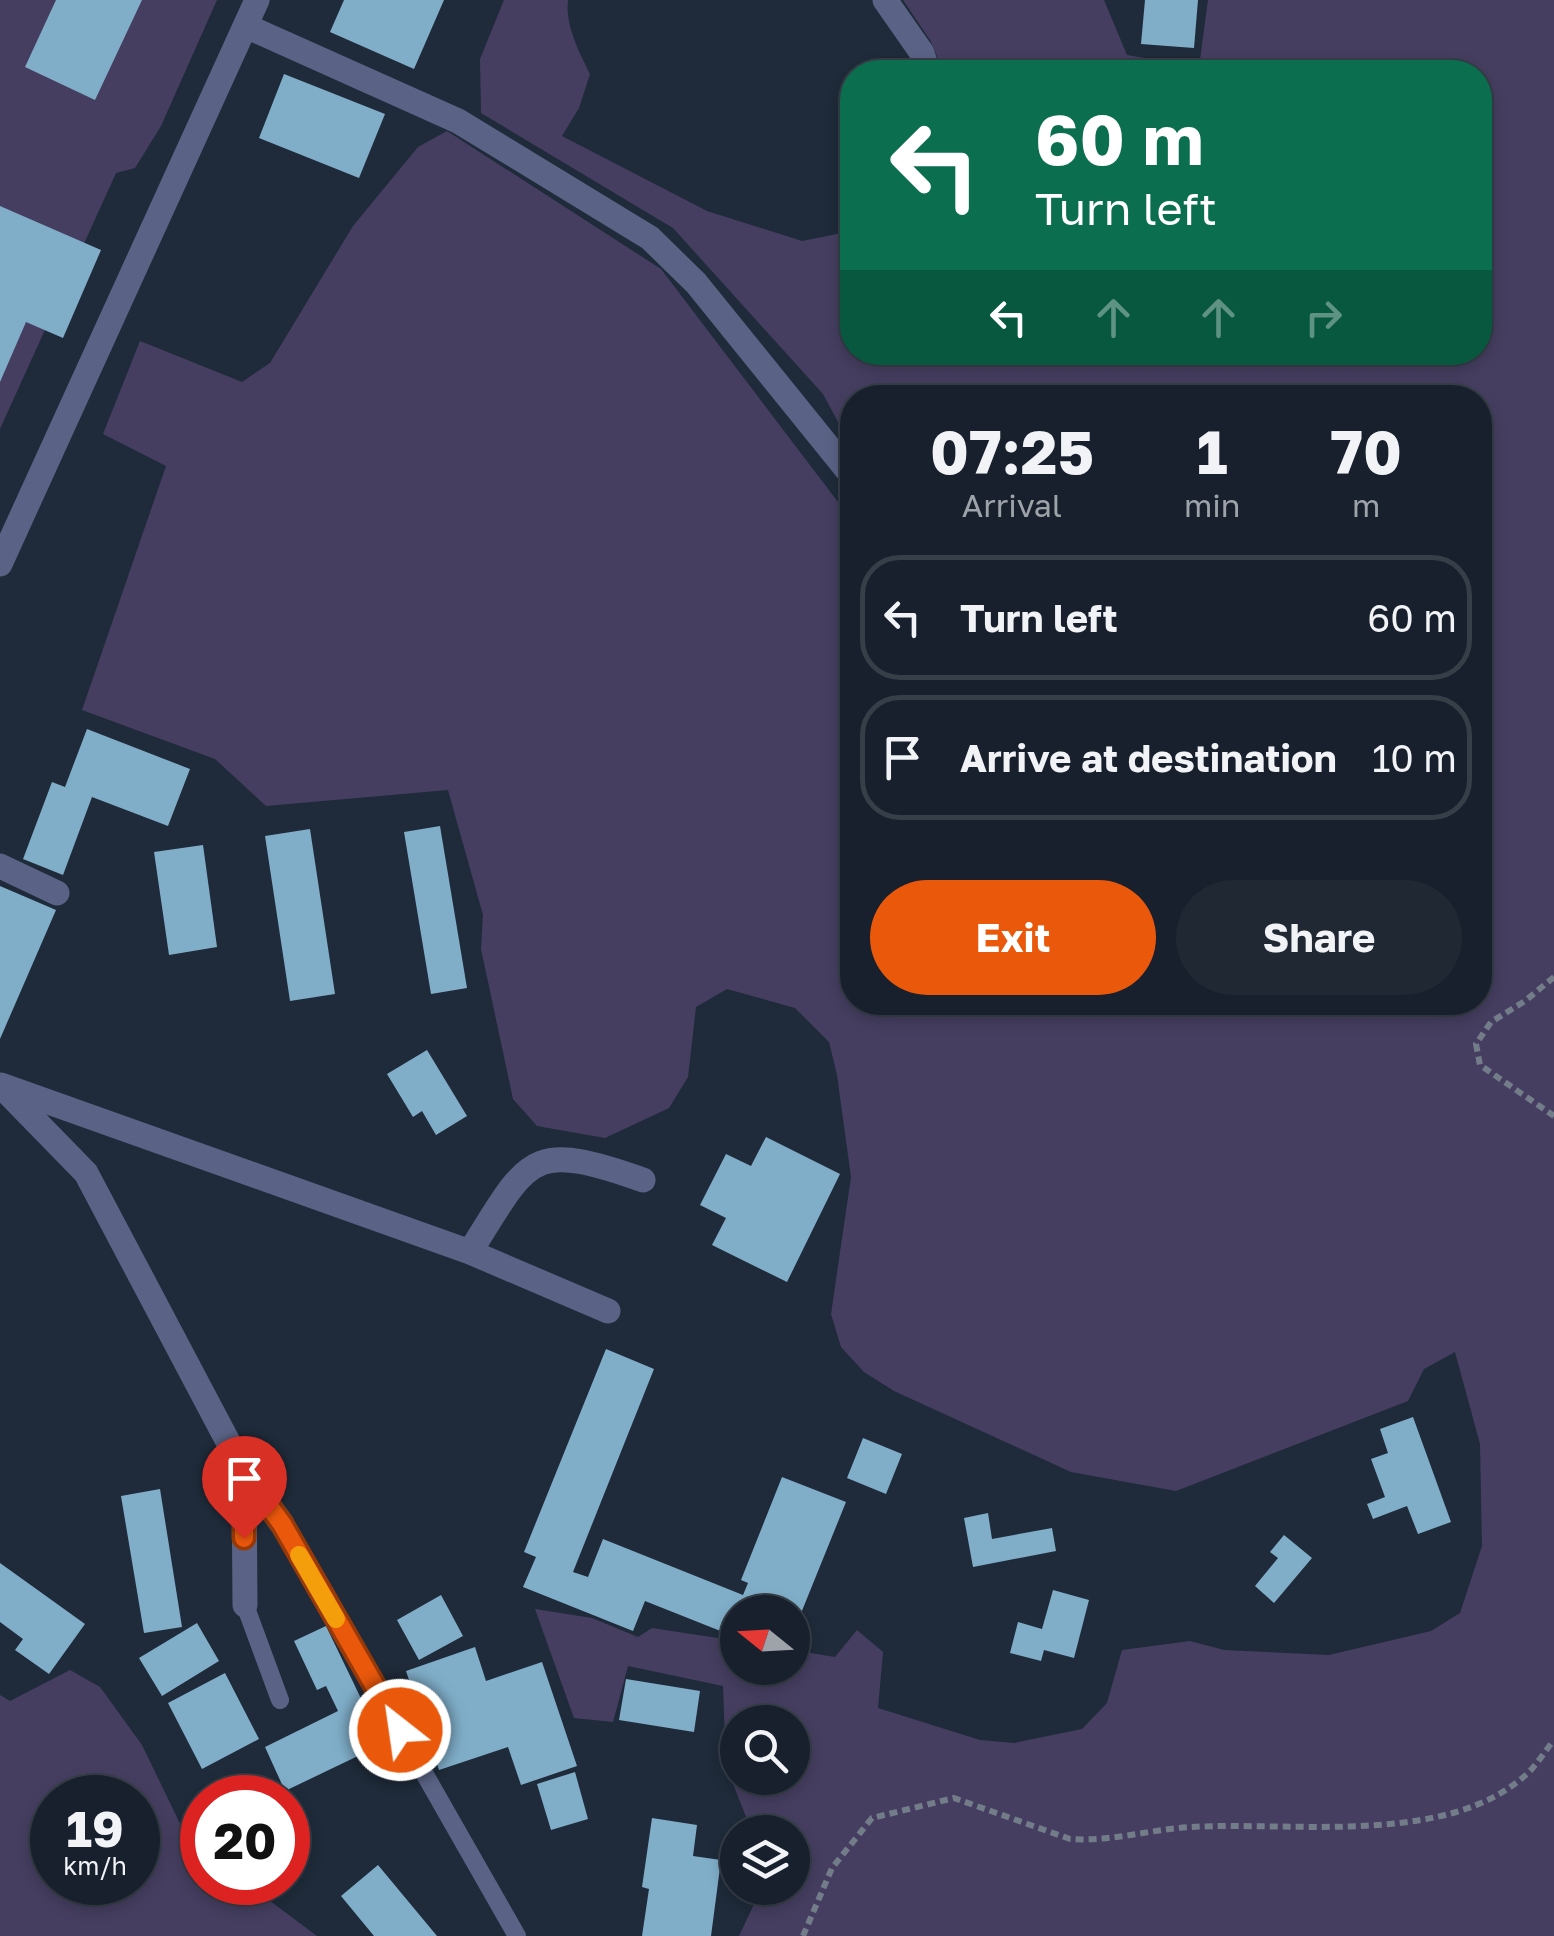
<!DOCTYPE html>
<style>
body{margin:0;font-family:"Golos Text",sans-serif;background:#202834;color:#f1f3f6;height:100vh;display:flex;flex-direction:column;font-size:38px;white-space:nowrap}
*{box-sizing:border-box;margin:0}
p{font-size:32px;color:#9ea3a9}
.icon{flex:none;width:55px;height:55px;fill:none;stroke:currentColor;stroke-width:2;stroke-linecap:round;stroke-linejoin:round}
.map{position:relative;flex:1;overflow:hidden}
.side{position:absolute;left:840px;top:385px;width:652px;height:630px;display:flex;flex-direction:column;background:#17202c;border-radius:40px;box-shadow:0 5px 15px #0003,0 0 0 2px #363e48}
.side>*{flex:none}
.hud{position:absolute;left:840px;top:60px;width:652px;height:305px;border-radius:40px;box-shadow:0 5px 15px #0003,0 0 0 2px #363e48;background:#0b6e4f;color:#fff;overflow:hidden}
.needle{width:65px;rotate:288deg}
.fabs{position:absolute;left:720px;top:1595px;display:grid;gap:20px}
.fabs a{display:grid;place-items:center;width:90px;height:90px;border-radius:50%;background:#17202c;box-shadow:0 5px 15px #0003,0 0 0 2px #363e48;font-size:50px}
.speed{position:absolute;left:30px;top:1775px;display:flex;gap:20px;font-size:50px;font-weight:700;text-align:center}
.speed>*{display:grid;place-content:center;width:130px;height:130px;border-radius:50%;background:#17202c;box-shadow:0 5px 15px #0003,0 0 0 2px #363e48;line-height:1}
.speed small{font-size:25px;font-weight:400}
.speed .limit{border:15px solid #d22;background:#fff;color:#111}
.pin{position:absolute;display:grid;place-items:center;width:85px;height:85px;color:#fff;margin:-102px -42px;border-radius:50% 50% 50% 0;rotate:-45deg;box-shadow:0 0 10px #0007}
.pin .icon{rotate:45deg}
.me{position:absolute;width:110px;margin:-55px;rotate:330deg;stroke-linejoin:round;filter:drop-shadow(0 0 8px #0008)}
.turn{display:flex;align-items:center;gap:35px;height:210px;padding:0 30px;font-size:45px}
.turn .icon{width:130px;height:130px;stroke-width:2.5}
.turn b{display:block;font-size:70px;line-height:85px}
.lanes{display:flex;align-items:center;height:95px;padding:0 30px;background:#0003;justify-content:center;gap:50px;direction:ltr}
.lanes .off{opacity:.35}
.eta{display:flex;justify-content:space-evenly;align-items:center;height:170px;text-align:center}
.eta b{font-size:60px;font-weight:700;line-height:70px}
.action{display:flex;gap:20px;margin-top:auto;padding:20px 30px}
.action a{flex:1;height:115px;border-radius:60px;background:#ea580c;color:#fff;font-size:40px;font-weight:700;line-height:115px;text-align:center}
.action a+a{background:#202834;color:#f1f3f6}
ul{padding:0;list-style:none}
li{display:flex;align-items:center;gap:30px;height:125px;margin:0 20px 15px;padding:0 10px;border:5px solid #363e48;border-radius:40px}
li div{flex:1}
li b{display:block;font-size:38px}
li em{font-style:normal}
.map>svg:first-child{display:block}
.green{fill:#453e60;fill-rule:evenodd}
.building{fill:#80aec9}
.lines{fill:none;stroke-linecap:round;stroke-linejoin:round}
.path{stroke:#737d8a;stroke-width:6;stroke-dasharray:8 5;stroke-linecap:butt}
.service{stroke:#5a6385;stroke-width:18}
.minor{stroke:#5a6385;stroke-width:25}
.route-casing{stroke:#983908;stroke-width:25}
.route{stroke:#ea580c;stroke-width:18}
.slow{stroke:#f59e0b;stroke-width:18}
</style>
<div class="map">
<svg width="1554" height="1936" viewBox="0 0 1554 1936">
<rect width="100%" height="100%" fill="#1f2b3a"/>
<path class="green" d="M0,0H217L161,126L135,168L116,173L0,429Z
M504,0H568C565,25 579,52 590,74L579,108L562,136L707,211L802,241L852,231V352H1480V72H944L930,40L903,0H1104L1127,55L1199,67L1208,0H1554V1936H739L757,1898L756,1888H792V1832H752L726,1766L723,1686L628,1666L613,1722L574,1718L535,1609L592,1618L638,1637L652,1628L737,1641L738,1668H792L793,1650L835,1657L857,1630L883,1652L878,1708L980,1740L1014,1743L1082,1729L1107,1703L1122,1650L1190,1641L1224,1650L1329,1655L1431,1631L1460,1613L1482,1546L1480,1444L1455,1352L1424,1369L1408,1401L1176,1491L1071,1472L894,1391L864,1372L841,1347L831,1314L851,1177L837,1075L829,1042L795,1008L727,989L696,1007L688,1077L669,1108L605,1138L537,1126L513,1099L481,949L483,915L448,790L266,806L215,759L82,710L166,466L103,434L140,341L242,382L270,363L353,226L418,147L447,131L661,269L838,502L852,575V1002H1480V398H852V448L823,394L673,228L481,113L480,59ZM738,1722H792V1778H738Z
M70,1670L100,1687L142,1745L187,1838L202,1850V1882L246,1883L317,1936H0V1695L10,1701ZM52,1798H138V1882H52Z"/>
<path class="building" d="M56,0H142L95,100L25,67Z
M344,0H444L414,69L330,32Z
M1145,0H1198L1194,48L1141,44Z
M284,74L385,114L359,178L259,138Z
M0,206L101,250L63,338L26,322L0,382Z
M87,729L190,769L168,826L92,797L63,875L23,859L52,782L65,787Z
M440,826L467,988L431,994L404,832Z
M310,829L335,994L290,1001L265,836Z
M203,845L217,947L169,955L154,852Z
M0,886L56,910L0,1039Z
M427,1050L467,1116L436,1135L422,1111L413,1117L387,1074Z
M766,1137L840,1174L787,1282L712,1245L726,1218L700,1205L726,1154L751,1166Z
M606,1349L654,1369L573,1572L588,1577L603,1539L743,1595L748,1583L741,1580L782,1477L846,1502L793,1633L792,1612H738V1624L733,1622L728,1634L645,1601L633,1631L523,1587L536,1557L524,1552Z
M1413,1417L1451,1522L1418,1534L1407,1506L1373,1519L1367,1504L1385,1497L1371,1459L1388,1453L1380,1429Z
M863,1438L902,1454L886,1494L847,1478Z
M160,1489L182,1627L144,1633L121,1496Z
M988,1513L992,1539L1052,1528L1056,1551L973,1567L964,1518Z
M1284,1535L1312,1558L1274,1603L1255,1586L1278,1558L1270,1552Z
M0,1563L85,1624L49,1674L15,1650L23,1639L0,1622Z
M1053,1590L1089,1600L1074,1658L1044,1650L1041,1661L1010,1653L1018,1622L1042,1629Z
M441,1595L463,1636L419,1660L397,1620Z
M197,1623L219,1661L162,1696L139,1658Z
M326,1626L383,1744L285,1791L265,1747L338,1711L326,1686L317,1690L294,1641Z
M475,1647L486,1681L542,1662L577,1766L521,1785L508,1747L439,1770L406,1671Z
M225,1673L259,1739L202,1769L168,1703Z
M626,1679L700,1691L694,1732L619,1720Z
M575,1772L588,1819L551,1830L537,1784Z
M652,1818L697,1825L693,1856L721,1860L711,1936H642L649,1889L642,1887Z
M378,1865L437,1936H374L341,1896Z"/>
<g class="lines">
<path class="path" d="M1554,977L1525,1001L1491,1022L1476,1044L1480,1065L1554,1116
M803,1936L832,1868L872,1818L954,1798L1070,1839C1111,1842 1151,1829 1192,1827C1294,1821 1453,1848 1531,1770C1539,1761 1546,1750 1554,1740"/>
<path class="service" d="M282,1524L517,1936
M245,1605L280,1700"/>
<path class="minor" d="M885,0L922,53L928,72
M246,26L458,121L650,238L696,283L852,476
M0,564L257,0
M0,866L57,893
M1,1085L470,1252L608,1311
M7,1092L86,1173L244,1472L245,1605
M470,1252C529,1157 530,1140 643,1180
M244,1472L282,1524"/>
</g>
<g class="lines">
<defs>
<path id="route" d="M244,1538V1472L282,1524L400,1730"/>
</defs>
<use href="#route" class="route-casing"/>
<use href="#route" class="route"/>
<path class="slow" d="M299,1555L336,1619"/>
</g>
</svg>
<div class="fabs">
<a><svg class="needle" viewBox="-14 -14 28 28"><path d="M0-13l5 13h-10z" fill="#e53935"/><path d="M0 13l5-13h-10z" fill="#9ea3a9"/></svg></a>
<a><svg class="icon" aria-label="search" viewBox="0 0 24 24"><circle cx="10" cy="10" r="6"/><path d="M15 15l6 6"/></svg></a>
<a><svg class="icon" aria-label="layers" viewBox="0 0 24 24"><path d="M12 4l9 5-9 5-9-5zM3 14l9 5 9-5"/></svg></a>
</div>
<div class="speed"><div>19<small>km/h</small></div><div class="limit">20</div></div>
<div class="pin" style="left:244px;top:1538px;background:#d93025"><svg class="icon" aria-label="arrive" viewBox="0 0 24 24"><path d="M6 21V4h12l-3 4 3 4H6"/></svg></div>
<svg class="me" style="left:400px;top:1730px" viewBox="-20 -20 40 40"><circle r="17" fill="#ea580c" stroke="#fff" stroke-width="3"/><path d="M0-11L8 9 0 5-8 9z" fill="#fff"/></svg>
<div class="hud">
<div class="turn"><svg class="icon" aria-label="left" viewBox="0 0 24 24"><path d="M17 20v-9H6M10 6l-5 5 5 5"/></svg><div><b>60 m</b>Turn left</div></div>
<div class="lanes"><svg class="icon" aria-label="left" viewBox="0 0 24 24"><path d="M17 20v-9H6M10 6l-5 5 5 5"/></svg><svg class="icon off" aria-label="ahead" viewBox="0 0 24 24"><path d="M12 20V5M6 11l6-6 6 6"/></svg><svg class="icon off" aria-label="ahead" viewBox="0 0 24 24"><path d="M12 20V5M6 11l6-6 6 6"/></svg><svg class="icon off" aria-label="right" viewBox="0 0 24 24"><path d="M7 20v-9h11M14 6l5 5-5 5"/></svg></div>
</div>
<section class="side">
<div class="eta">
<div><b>07:25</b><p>Arrival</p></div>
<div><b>1</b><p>min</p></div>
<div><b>70</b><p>m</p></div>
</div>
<ul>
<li><svg class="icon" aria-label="left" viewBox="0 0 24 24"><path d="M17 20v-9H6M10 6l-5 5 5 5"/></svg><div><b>Turn left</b></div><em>60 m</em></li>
<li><svg class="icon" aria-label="arrive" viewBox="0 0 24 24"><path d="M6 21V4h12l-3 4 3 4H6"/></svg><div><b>Arrive at destination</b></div><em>10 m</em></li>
</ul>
<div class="action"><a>Exit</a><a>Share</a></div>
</section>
</div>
